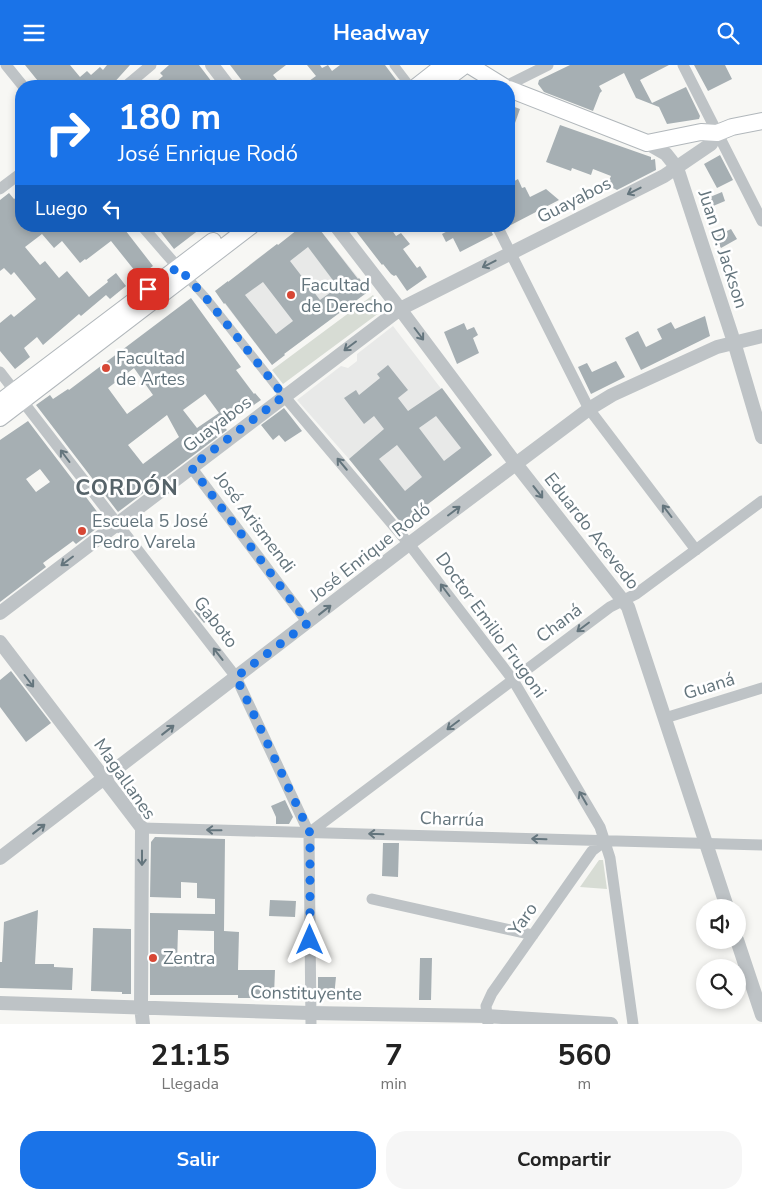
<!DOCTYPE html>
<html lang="es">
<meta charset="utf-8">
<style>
body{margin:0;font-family:"Nunito Sans",sans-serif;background:#f6f6f6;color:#222;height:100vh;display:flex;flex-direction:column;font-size:19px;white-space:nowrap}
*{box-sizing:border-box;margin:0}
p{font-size:16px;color:#767676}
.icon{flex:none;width:28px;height:28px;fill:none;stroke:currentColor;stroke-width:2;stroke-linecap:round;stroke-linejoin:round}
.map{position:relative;height:959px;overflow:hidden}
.side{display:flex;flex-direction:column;background:#fff;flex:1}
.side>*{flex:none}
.guide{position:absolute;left:15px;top:15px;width:500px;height:152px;border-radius:20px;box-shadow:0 2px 8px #0003;background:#1a73e8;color:#fff;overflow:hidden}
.controls{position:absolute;left:696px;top:834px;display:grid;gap:10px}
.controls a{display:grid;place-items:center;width:50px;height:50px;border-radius:50%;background:#fff;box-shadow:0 2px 8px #0003;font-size:25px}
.pin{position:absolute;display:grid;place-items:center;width:42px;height:42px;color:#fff;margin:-21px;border-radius:10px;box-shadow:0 2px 8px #0006}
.me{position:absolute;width:55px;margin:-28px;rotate:0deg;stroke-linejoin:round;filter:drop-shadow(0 0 4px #0008)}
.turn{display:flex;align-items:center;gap:18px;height:105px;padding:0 20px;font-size:22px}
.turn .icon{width:65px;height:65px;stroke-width:2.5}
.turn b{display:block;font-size:35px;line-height:42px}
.then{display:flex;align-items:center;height:48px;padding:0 20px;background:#0003;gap:10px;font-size:19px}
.eta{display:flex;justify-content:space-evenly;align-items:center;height:85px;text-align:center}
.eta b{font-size:30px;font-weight:700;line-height:35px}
.cta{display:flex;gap:10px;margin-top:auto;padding:10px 20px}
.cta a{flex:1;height:58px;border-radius:20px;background:#1a73e8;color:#fff;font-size:20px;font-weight:700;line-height:58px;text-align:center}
.cta a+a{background:#f6f6f6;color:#222}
header{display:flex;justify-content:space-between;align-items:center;height:65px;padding:0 20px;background:#1a73e8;color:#fff;font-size:22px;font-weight:700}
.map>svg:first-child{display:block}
.built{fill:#e8e9e8}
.green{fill:#d7dcd4}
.building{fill:#a6afb3;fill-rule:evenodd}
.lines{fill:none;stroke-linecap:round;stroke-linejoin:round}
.secondary-casing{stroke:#b1b7bb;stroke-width:18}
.pedestrian{stroke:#bec3c6;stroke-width:9}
.minor{stroke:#bec3c6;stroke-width:11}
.tertiary{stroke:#bec3c6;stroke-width:14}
.secondary{stroke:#fff;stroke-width:16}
.oneway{stroke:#64757d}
.route{stroke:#1a73e8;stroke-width:9;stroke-dasharray:0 16.2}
.poi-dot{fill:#d74735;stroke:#fff;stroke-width:2}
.labels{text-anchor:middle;stroke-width:5;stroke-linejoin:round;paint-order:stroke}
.street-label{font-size:18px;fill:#64757d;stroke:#fff}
.poi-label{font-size:18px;fill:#64757d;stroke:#fff;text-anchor:start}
.district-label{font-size:22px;font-weight:bold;letter-spacing:1px;fill:#566369;stroke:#fff}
</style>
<header><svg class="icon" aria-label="menu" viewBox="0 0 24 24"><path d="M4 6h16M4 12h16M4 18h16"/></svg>Headway<svg class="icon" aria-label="search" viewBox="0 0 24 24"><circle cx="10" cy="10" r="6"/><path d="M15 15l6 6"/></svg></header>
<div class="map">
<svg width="762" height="959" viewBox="0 0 762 959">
<rect width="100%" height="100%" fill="#f7f7f4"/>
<path class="built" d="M300,161H319L322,165L321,166L369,226L284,289L285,290L272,300L215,226L250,201L249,200L277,179L278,180L300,163Z
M393,261L492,390L402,459L349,394L297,335L341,301L348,303L357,296V289Z"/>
<path class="green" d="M373,230L383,245L283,319L272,305Z
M599,795H603L607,824L580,822Z"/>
<path class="building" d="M25,0H70L80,12L87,6L91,10L100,2L103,5L107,0H130L111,21H42Z
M169,0H199L215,21H151L163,11L160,8Z
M230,0H286L273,10L282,21H246Z
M307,0H320L322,3L328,0L332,6L340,0H385L397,16L390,21H302L316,11Z
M570,0H669L640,15L652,38L686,22L700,51L699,54L667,59L659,42L636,33L624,8L599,21L602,26L600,28L593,46L544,27L538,19L539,15Z
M694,0H725L732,14L708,26Z
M509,40L520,44L510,72L509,71Z
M560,60L651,92V95L655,94L656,105L617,125L607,120L611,111L593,104L591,110L572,103L571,106L546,97Z
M720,90L733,115L717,123L704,99Z
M518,114L522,123L525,122L530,132L546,124L559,135L509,161V119Z
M722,127L725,136L706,144L703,135Z
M9,128L14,134L21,129V161H122L153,201L139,211L111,176L86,195L85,194L80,198L62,176L54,183L42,169L25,182L40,200L45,196L59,213L67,206L89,232L108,217L107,215L116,208L126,221L110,234L106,230L81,251L79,249L43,280L37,272L24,283L30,292L15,304L0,286V258L11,249L14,252L36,234L14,207L11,210L4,203L0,206V135Z
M156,161H204L174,184Z
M302,161H317L358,214L359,213L369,226L284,289L285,290L272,300L225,238L224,239L215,226L228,216V217L277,179L278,180ZM308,182L338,222L320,235L290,196ZM263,217L293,256L276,269L245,230Z
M352,161H389L396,171L401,168L410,179L403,184L417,203L420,201L427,212L407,226L396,210L394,211L391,209L383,199L382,200Z
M457,161H489L493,170L460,187L453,173L446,177L442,169Z
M731,164L737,174L721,183L715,172Z
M191,233L241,302L236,305L254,329L255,328L261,335L223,361L227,365L118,447L36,340L50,330L53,334L68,324L69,325ZM134,303L153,330L127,349L108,323ZM205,329L219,348L197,363L183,345ZM167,350L179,372L143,399L128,380Z
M705,251L710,271L641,305L625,273L638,266L646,282L662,274L657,264L671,257L675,264Z
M464,258L467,265L474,262L478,270L473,273L479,288L457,299L444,267Z
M616,296L625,312L591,329L578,302L587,298L592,307Z
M388,300L408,325L398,333L408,346L442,323L492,390L402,459L349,394L384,364L374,351L364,359L344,333L356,325L359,330L380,313L377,309ZM436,351L461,383L444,396L419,363ZM397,380L422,412L405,426L379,394Z
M284,343L302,366L285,377L279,370L273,375L261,360Z
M28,356L105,457L76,479L73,476L43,498L46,502L0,537V375ZM40,404L50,417L36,427L26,414Z
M206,537L215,549L204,558L194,546Z
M11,606L51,658L26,677L0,642V615Z
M285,735L293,752L289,759H276V752L271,741Z
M155,772L225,774L224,866L239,867L238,905H275L274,930L261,931L260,933H238V930H150V848L215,849V834L197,833V818L181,817V833L150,832L151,777ZM178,865L214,866V899H177Z
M383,778H399L398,812L382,811Z
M270,835L296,836L295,852L269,851Z
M38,845L35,899H54V902L73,903L72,925L0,923V897H2L4,857Z
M93,863L131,864V929H122V927L91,926Z
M420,893H432L431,935H419Z
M318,912H336L334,932H318Z"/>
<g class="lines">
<defs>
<path id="secondary" d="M469,0L503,21
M417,21L444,0
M437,21L465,0
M509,24L647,78L701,67L717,68L732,62L762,56
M0,337L213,176
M0,353L251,161"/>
</defs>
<use href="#secondary" class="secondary-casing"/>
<path class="pedestrian" d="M394,0L410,21
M186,211L206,233L284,331"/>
<path class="minor" d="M6,0L23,21
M683,0L762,156
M126,21L151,0
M506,21L548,0
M0,124L21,108
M142,161L182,207
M497,161L589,344L696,485
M0,307L236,612L309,768L311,959
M284,331L409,479L513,615L600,762L610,793L633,959
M191,402L308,558
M665,653L762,623
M142,763L762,780
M309,768L610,542L636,529L762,436
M372,834L533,870
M488,959L486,941L492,928L592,786L605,776"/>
<path class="tertiary" d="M212,0L228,21
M647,78L666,89L677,103L734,277L762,372
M336,161L400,244L516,399L628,542L727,842
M0,548L400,244L664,111L711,79L717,68
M0,577L142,763L141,942L143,959
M0,793L409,479L589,344L612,330L717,282L762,271
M737,875L762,950
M0,938L310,948L486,951L611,959"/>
<use href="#secondary" class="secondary"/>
</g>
<defs><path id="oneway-shaft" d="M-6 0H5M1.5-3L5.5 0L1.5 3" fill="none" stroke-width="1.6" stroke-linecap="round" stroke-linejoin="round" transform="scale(1.25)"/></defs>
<g class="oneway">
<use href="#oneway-shaft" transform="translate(634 126) rotate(153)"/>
<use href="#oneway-shaft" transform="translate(489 199) rotate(153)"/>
<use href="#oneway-shaft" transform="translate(419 269) rotate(53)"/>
<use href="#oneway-shaft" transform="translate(350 281) rotate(143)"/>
<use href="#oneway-shaft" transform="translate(65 391) rotate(-127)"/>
<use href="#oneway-shaft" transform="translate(342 399) rotate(-130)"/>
<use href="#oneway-shaft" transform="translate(538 427) rotate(52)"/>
<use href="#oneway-shaft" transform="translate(454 446) rotate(-37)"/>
<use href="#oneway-shaft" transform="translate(667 446) rotate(-127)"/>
<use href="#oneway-shaft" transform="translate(67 496) rotate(143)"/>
<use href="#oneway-shaft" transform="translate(445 525) rotate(-127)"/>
<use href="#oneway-shaft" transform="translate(325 545) rotate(-38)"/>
<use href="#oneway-shaft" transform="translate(583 562) rotate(143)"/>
<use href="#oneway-shaft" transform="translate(218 589) rotate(-128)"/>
<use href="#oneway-shaft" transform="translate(29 616) rotate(53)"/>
<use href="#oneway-shaft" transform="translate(453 660) rotate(143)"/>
<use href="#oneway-shaft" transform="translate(168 665) rotate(-38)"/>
<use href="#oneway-shaft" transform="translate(583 733) rotate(-120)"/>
<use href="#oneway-shaft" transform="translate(39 764) rotate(-38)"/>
<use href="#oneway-shaft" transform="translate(214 765) rotate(-179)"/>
<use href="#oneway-shaft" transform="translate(376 769) rotate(-178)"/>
<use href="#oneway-shaft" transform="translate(539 774) rotate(-178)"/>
<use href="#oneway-shaft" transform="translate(142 793) rotate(90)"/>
</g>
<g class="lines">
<path class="route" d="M148,224L178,202L206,233L284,331L191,402L308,558L236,612L310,768V875"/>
</g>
<g class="poi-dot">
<circle cx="291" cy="230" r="5"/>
<circle cx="106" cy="303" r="5"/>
<circle cx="82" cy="466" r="5"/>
<circle cx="153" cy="893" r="5"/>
</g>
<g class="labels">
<g class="street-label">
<text transform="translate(574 135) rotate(-27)" y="6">Guayabos</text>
<text transform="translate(723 184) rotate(72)" y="6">Juan D. Jackson</text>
<text transform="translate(217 359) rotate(-37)" y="6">Guayabos</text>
<text transform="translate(255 457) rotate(53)" y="6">José Arismendi</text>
<text transform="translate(592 466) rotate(52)" y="6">Eduardo Acevedo</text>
<text transform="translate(370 487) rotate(-38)" y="6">José Enrique Rodó</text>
<text transform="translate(216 557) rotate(52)" y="6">Gaboto</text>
<text transform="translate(559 558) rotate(-37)" y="6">Chaná</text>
<text transform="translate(491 560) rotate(54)" y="6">Doctor Emilio Frugoni</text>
<text transform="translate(709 621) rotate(-17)" y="6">Guaná</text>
<text transform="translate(125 714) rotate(55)" y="6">Magallanes</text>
<text transform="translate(452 754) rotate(2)" y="6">Charrúa</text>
<text transform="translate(523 854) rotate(-55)" y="6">Yaro</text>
<text transform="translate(306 928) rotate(1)" y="6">Constituyente</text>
</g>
<g class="poi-label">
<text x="301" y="226">Facultad<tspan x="301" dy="21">de Derecho</tspan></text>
<text x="116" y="299">Facultad<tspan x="116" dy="21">de Artes</tspan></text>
<text x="92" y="462">Escuela 5 José<tspan x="92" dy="21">Pedro Varela</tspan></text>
<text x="163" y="899">Zentra</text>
</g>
<g class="district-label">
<text x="127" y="430">CORDÓN</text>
</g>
</g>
</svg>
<div class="controls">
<a><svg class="icon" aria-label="sound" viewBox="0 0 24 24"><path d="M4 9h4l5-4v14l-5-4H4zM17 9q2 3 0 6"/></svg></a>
<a><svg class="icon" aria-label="search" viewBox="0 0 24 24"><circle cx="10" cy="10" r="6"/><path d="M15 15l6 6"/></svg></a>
</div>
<div class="pin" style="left:148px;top:224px;background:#d93025"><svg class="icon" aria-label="arrive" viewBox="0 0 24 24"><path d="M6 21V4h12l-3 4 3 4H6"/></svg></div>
<svg class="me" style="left:310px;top:875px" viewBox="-20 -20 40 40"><path d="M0-17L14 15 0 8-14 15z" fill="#1a73e8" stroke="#fff" stroke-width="4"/></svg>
<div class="guide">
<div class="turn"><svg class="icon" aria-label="right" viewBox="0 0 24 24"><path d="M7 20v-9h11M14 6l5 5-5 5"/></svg><div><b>180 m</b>José Enrique Rodó</div></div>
<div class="then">Luego<svg class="icon" aria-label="left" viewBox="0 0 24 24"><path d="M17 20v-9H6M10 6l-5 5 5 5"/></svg></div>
</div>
</div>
<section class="side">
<div class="eta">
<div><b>21:15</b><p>Llegada</p></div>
<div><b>7</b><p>min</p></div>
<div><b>560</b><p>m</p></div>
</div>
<div class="cta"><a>Salir</a><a>Compartir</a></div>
</section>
